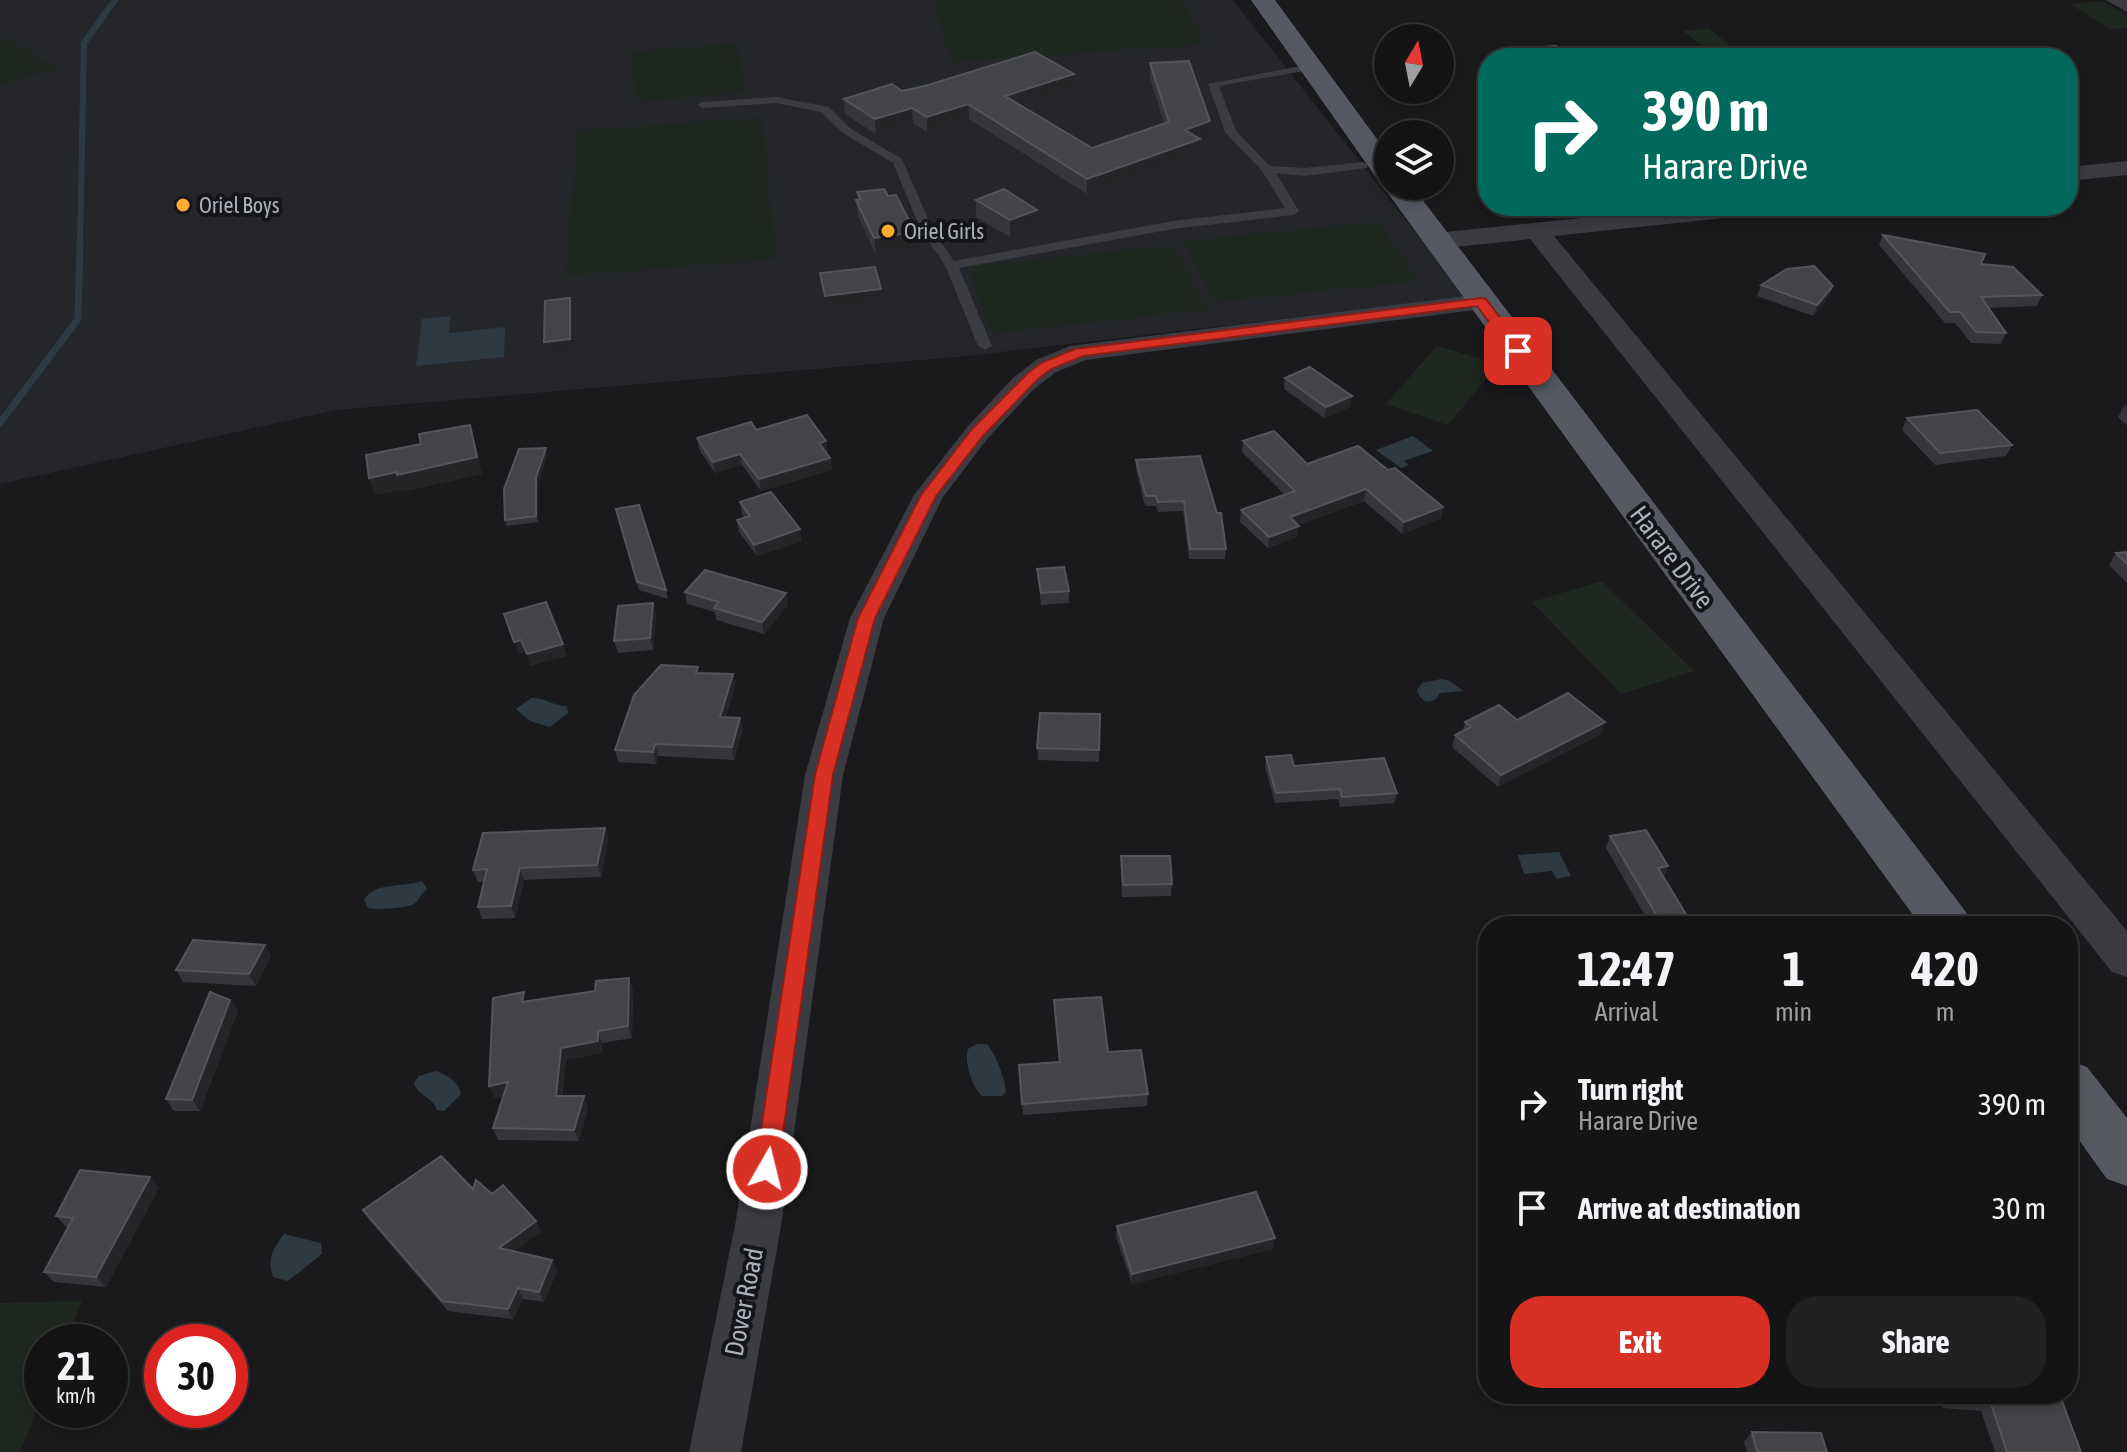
<!DOCTYPE html>
<style>
body{margin:0;font-family:"Asap Condensed",sans-serif;background:#212122;color:#f1f3f6;height:100vh;display:flex;flex-direction:column;font-size:30px;white-space:nowrap}
*{box-sizing:border-box;margin:0}
p{font-size:26px;color:#9d9ea0}
.icon{flex:none;width:44px;height:44px;fill:none;stroke:currentColor;stroke-width:2;stroke-linecap:round;stroke-linejoin:round}
.map{position:relative;flex:1;overflow:hidden}
.panel{position:absolute;left:1478px;top:916px;width:600px;height:488px;display:flex;flex-direction:column;background:#141415;border-radius:32px;box-shadow:0 4px 12px #0003,0 0 0 2px #333334}
.panel>*{flex:none}
.top-card{position:absolute;left:1478px;top:48px;width:600px;height:168px;border-radius:32px;box-shadow:0 4px 12px #0003,0 0 0 2px #333334;background:#00695c;color:#fff;overflow:hidden}
.needle{width:52px;rotate:10deg}
.fabs{position:absolute;left:1374px;top:24px;display:grid;gap:16px}
.fabs a{display:grid;place-items:center;width:80px;height:80px;border-radius:50%;background:#141415;box-shadow:0 4px 12px #0003,0 0 0 2px #333334;font-size:40px}
.speed{position:absolute;left:24px;top:1324px;display:flex;gap:16px;font-size:40px;font-weight:700;text-align:center}
.speed>*{display:grid;place-content:center;width:104px;height:104px;border-radius:50%;background:#141415;box-shadow:0 4px 12px #0003,0 0 0 2px #333334;line-height:1}
.speed small{font-size:20px;font-weight:400}
.speed .limit{border:12px solid #d22;background:#fff;color:#111}
.pin{position:absolute;display:grid;place-items:center;width:68px;height:68px;color:#fff;margin:-34px;border-radius:16px;box-shadow:0 4px 12px #0006}
.me{position:absolute;width:88px;margin:-44px;rotate:8deg;stroke-linejoin:round;filter:drop-shadow(0 0 6px #0008)}
.turn{display:flex;align-items:center;gap:28px;height:168px;padding:0 32px;font-size:36px}
.turn .icon{width:104px;height:104px;stroke-width:2.5}
.turn b{display:block;font-size:56px;line-height:68px}
.eta{display:flex;justify-content:space-evenly;align-items:center;height:136px;text-align:center}
.eta b{font-size:48px;font-weight:700;line-height:56px}
.action{display:flex;gap:16px;margin-top:auto;padding:16px 32px}
.action a{flex:1;height:92px;border-radius:32px;background:#d93025;color:#fff;font-size:32px;font-weight:700;line-height:92px;text-align:center}
.action a+a{background:#212122;color:#f1f3f6}
ul{padding:0;list-style:none}
li{display:flex;align-items:center;gap:24px;height:104px;padding:0 32px}
li div{flex:1}
li b{display:block;font-size:30px}
li em{font-style:normal}
.map>svg:first-child{display:block}
.built{fill:#252629}
.green{fill:#1f2820}
.water{fill:#2e3a42}
.lines{fill:none;stroke-linecap:round;stroke-linejoin:round}
.stream-far1{stroke:#2e3a42;stroke-width:6}
.stream{stroke:#2e3a42;stroke-width:7}
.lane{fill:#3a3c42;fill-rule:evenodd}
.street{fill:#3a3c42;fill-rule:evenodd}
.primary{fill:#565961;fill-rule:evenodd}
.wall{fill:#36363a}
.shaded-wall{fill:#252528}
.building{fill:#424448;stroke:#53555a;stroke-width:2}
.route{fill:#d93025;stroke:#8d1f18;stroke-width:2}
.poi-dot{fill:#ffac2f;stroke:#151517;stroke-width:3}
.labels{text-anchor:middle;stroke-width:8;stroke-linejoin:round;paint-order:stroke}
.far-poi-label{font-size:22px;fill:#abb2bd;stroke:#151517;text-anchor:start}
.street-label{font-size:26px;fill:#abb2bd;stroke:#151517}
</style>
<div class="map">
<svg width="2127" height="1452" viewBox="0 0 2127 1452">
<rect width="100%" height="100%" fill="#1a1a1c"/>
<path class="built" d="M0,0H1233L1466,297L968,356L336,410L0,484Z"/>
<path class="green" d="M933,0H1181L1207,44L952,62Z
M2103,1L2127,16V28L2110,29L2070,4Z
M1708,28L1735,49L1710,52L1683,31Z
M0,35L57,68L0,85Z
M737,43L746,92L636,102L632,52Z
M762,117L776,259L565,276L578,131Z
M1378,222L1419,281L1214,302L1183,241Z
M1173,245L1207,309L991,334L968,267Z
M1437,346L1498,364L1448,425L1386,404Z
M1602,581L1694,671L1621,694L1532,602Z
M82,1301L65,1342H42V1398L20,1452H0V1303Z"/>
<path class="water" d="M450,316L449,333L505,327L504,357L416,366L422,319Z
M1413,436L1433,451L1404,461L1409,465L1401,468L1376,450Z
M1441,679L1450,681L1463,691L1440,693L1435,700L1426,702L1420,697L1417,690L1422,683Z
M531,698C544,697 553,706 567,706L568,713L550,727L530,721L516,709Z
M1559,852L1571,876L1557,879L1552,871L1524,874L1518,855Z
M422,881L427,889C421,893 420,900 414,904C408,908 376,910 368,908L364,899C378,881 402,888 422,881Z
M977,1044H987C997,1056 1004,1077 1006,1092L1002,1096H982C972,1087 964,1062 968,1049Z
M436,1071C447,1075 459,1082 461,1094L444,1111L437,1110C433,1097 418,1096 414,1083L419,1076Z
M284,1234L321,1243L322,1254L288,1281L273,1277C267,1258 272,1250 284,1234Z"/>
<g class="lines">
<path class="stream-far1" d="M80,245L84,43L115,0"/>
<path class="stream" d="M0,423L78,319L80,243"/>
<path class="lane" d="M1311,64L1316,67L1315,69L1219,86L1236,131L1270,166L1305,168L1363,162L1367,164V168L1305,176L1276,173L1299,211L1293,215L1173,229L959,268L992,346L985,350L978,346L945,265L921,230L893,163L843,133L821,112L776,103L703,108L697,105L703,102L776,97L829,107L851,129L902,159L933,230L954,261L1173,221L1285,208L1262,171L1225,132L1208,84Z"/>
<path class="street" d="M2106,0H2127V12Z
M2127,161V175L2068,181V167Z
M1700,206H1783L1780,211L1771,213L1554,236L2127,931V977L2112,972L1530,239L1436,249L1427,246L1423,241L1427,236L1436,233Z
M1481,294L1490,296L1494,302L1490,308L1086,360L1056,372L1033,390L988,438L943,497L884,618L843,775L782,1220L741,1452H689L736,1220L805,775L850,618L914,495L968,426L1013,378L1036,360L1070,346Z"/>
<path class="primary" d="M1251,0H1275L1388,154V186H1412L1966,912L1974,926H1921L1387,192L1382,186L1385,182L1378,180Z
M2068,1060L2087,1067L2127,1118V1186L2107,1179L2068,1125Z"/>
</g>
<path class="wall" d="M1513,49L1567,58H1511Z
M1150,63L1209,136L1200,140L1199,154L1087,194L969,119L927,132L913,123L876,134L845,114L844,99L902,91L1074,89L1022,106L1092,148L1164,123L1150,78Z
M857,192L888,196L916,249L876,255L858,216L856,200L858,199Z
M976,200L1037,210L1038,226L1010,237L976,217Z
M1883,235L2042,295L2037,306L1988,308L2006,333L2001,344L1971,343L1955,323H1945L1879,245Z
M1761,285L1833,286L1829,297L1813,316L1757,296Z
M1285,378L1350,407L1324,418L1284,389Z
M2127,405V425L2118,417L2124,406Z
M1907,418L2012,445L2006,456L1935,465L1902,430Z
M697,438L828,453H827L830,458L832,470L761,491L742,465L715,473L699,449Z
M1243,441L1307,464L1388,470L1443,507L1441,518L1402,534L1364,501L1298,525L1297,537L1268,548L1240,522L1241,510L1285,495L1242,452Z
M547,454L538,483V522L507,526L505,520Z
M1200,456L1226,549L1225,559H1189L1183,511L1158,512L1156,506H1145L1136,470V460Z
M740,502L802,541L757,556L739,532L737,520L745,518L742,514Z
M616,509L666,590L668,599L639,590Z
M2127,552V583L2109,565L2116,553Z
M1037,569L1069,591V603L1041,605Z
M685,592L786,593L788,605L764,634L716,620L715,612L687,604Z
M656,615L653,650L618,653L614,641Z
M700,673L733,674L735,686L726,717L740,718L743,730L734,760L658,756L656,764L618,762L615,750Z
M1100,714L1099,762L1038,760L1037,748Z
M1517,720L1601,734L1498,787L1452,747L1455,735L1463,731L1465,722Z
M1266,757L1294,766L1397,793L1394,803L1340,807L1338,799L1275,803L1265,767Z
M605,828L608,840L601,877L524,880L515,918L482,919L478,907L484,882H478L473,870Z
M1610,836L1668,866L1664,877L1692,924L1691,926H1651L1606,848Z
M1121,856L1172,884L1171,896L1122,897Z
M265,945L271,956L256,986L183,982L176,970Z
M629,978L633,990L632,1038L602,1043V1053L566,1060L562,1096L588,1108L579,1141L498,1140L493,1128L503,1096L494,1098L528,1001L595,991Z
M230,1000L238,1011L200,1111H174L166,1099Z
M1054,1000L1108,1052L1148,1094L1147,1106L1023,1115L1019,1065L1059,1062Z
M159,1188L106,1287L54,1282L44,1272L68,1227H66L56,1216Z
M473,1189L492,1194L541,1232L514,1251L557,1271L544,1302L523,1299L513,1319L448,1311L370,1221L363,1210Z
M1117,1226L1273,1249L1132,1284L1116,1237Z
M1939,1394H2018L2081,1452H1995L1981,1411L1943,1408Z
M1752,1432L1827,1452H1747L1744,1442Z"/>
<path class="shaded-wall" d="M1074,74V89L1005,111V96Z
M968,104L969,119L927,132V117Z
M912,108L913,123L876,134L875,119Z
M1210,121L1209,136L1200,140L1199,154L1087,194V179L1185,130Z
M1037,210L1038,226L1010,237V220Z
M915,232L916,249L876,255L874,238Z
M1833,286L1829,297L1813,316L1817,305Z
M881,289L882,301L826,307L825,296Z
M570,298L573,310V350L547,353L544,342Z
M1352,396L1350,407L1324,418L1326,407Z
M470,425L475,442L482,474L403,492V490L375,495L369,478L397,472Z
M826,441L828,453L821,455L819,443Z
M546,448L547,454L538,483V522L536,516V477Z
M740,454L742,465L715,473L713,462Z
M830,458L832,470L761,491L759,479Z
M1366,489L1364,501L1288,529L1290,517Z
M1443,507L1441,518L1402,534L1404,522Z
M1299,526L1297,537L1268,548L1269,537Z
M800,529L802,541L757,556L754,545Z
M786,593L788,605L764,634L762,622Z
M653,603L656,615L653,650L650,638Z
M521,640L525,652L518,654L514,642Z
M563,644L567,656L530,666L527,654Z
M733,674L735,686L723,729L720,717Z
M740,718L743,730L734,760L732,747Z
M1605,722L1601,734L1498,787L1501,775Z
M655,744L658,756L656,764L653,752Z
M605,828L608,840L601,877L597,865Z
M1668,866L1663,878L1658,868Z
M520,868L524,880L515,918L511,906Z
M265,945L271,956L256,986L249,974Z
M629,978L633,990L632,1038L628,1026Z
M230,1000L238,1011L200,1111L192,1100Z
M598,1031L602,1043V1053L566,1060L560,1107L556,1096L561,1048Z
M508,1082L513,1094L494,1098L489,1086Z
M584,1096L588,1108L579,1141L574,1130Z
M150,1177L159,1188L106,1287L96,1277Z
M536,1221L541,1232L504,1258L499,1248Z
M1275,1238L1273,1249L1132,1284V1274Z
M552,1260L557,1271L544,1302L539,1292Z
M518,1288L523,1299L513,1319L508,1309Z"/>
<path class="building" d="M1556,46L1567,58H1521L1513,49Z
M1035,52L1074,74L1005,96L1092,148L1169,122L1150,63L1189,61L1210,121L1185,130L1200,139L1087,179L968,104L927,117L912,108L875,119L844,99L892,84L902,91L925,86Z
M884,189L888,196L896,195L915,232L874,238L856,200L861,199L857,192Z
M1004,189L1037,210L1010,220L976,200Z
M1883,235L1985,254L1981,264L2013,267L2042,295L1981,297L2006,333L1976,332L1960,312H1950Z
M1814,266L1833,286L1817,305L1761,285L1787,269Z
M875,267L881,289L825,296L820,273Z
M570,298V339L544,342L545,301Z
M1310,367L1352,396L1326,407L1285,378Z
M1977,410L2012,445L1940,453L1907,418Z
M807,415L826,441L819,443L830,458L759,479L740,454L713,462L697,438L751,422L756,430Z
M470,425L477,457L397,475V472L369,478L366,455L421,444L419,434Z
M1274,431L1307,464L1358,446L1388,470L1395,468L1443,507L1404,522L1366,489L1290,517L1299,526L1269,537L1241,510L1295,491L1243,441Z
M546,448L536,477V516L505,520L504,489L519,449Z
M1200,456L1217,513H1221L1226,549H1190L1184,501L1158,502L1156,496H1146L1136,460Z
M771,492L800,529L754,545L737,520L750,516L740,502Z
M639,505L666,590L637,582L616,509Z
M2127,552V564L2116,553Z
M1064,567L1069,591L1041,593L1037,569Z
M705,570L786,593L762,622L714,608L719,602L685,592Z
M546,602L563,644L527,654L521,640L514,642L504,614Z
M653,603L650,638L614,641L618,606Z
M661,665L698,667L696,673L733,674L720,717L740,718L732,747L655,744L653,752L615,750L634,695Z
M1568,693L1605,722L1501,775L1455,735L1471,727L1465,722L1499,705L1517,720Z
M1040,713L1100,714L1099,750L1037,748Z
M1291,755L1294,766L1384,758L1397,793L1342,797L1340,789L1276,793L1266,757Z
M605,828L597,865L520,868L511,906L478,907L487,869L473,870L483,833Z
M1646,830L1668,866L1658,868L1692,924L1683,926H1663L1610,836Z
M1121,856H1170L1172,884L1123,885Z
M193,940L265,945L249,974L176,970Z
M629,978L628,1026L598,1031V1041L561,1048L556,1096H584L574,1130L493,1128L508,1082L489,1086L493,998L524,992L522,1002L595,991L596,981Z
M210,992L230,1000L192,1100L166,1099Z
M1101,997L1108,1052L1141,1050L1148,1094L1022,1104L1019,1065L1060,1062L1054,1000Z
M441,1156L473,1189L476,1180L492,1194L503,1185L536,1221L499,1248L552,1260L539,1292L518,1288L508,1309L442,1301L363,1210Z
M80,1170L150,1177L96,1277L44,1272L73,1218L56,1216Z
M1256,1192L1275,1238L1132,1274L1117,1226Z
M1950,1394H2018L2060,1396L2081,1452H2007L1990,1401L1951,1398Z
M1752,1432L1821,1433L1827,1452H1757Z"/>
<path class="route" d="M1481,298L1486,299L1523,348V354H1513L1477,306L1083,356L1051,369L1037,380L983,436L936,496L875,618L833,775L778,1169L775,1177L767,1180L759,1177L755,1169L815,775L858,618L921,495L972,429L1027,374L1041,363L1075,349Z"/>
<g class="poi-dot">
<circle cx="183" cy="205" r="8"/>
<circle cx="888" cy="231" r="8"/>
</g>
<g class="labels">
<g class="far-poi-label">
<text x="199" y="213">Oriel Boys</text>
<text x="904" y="239">Oriel Girls</text>
</g>
<g class="street-label">
<text transform="translate(1672 557) rotate(53)" y="9">Harare Drive</text>
<text transform="translate(744 1302) rotate(-79)" y="9">Dover Road</text>
</g>
</g>
</svg>
<div class="fabs">
<a><svg class="needle" viewBox="-14 -14 28 28"><path d="M0-13l5 13h-10z" fill="#e53935"/><path d="M0 13l5-13h-10z" fill="#9d9ea0"/></svg></a>
<a><svg class="icon" aria-label="layers" viewBox="0 0 24 24"><path d="M12 4l9 5-9 5-9-5zM3 14l9 5 9-5"/></svg></a>
</div>
<div class="speed"><div>21<small>km/h</small></div><div class="limit">30</div></div>
<div class="pin" style="left:1518px;top:351px;background:#d93025"><svg class="icon" aria-label="arrive" viewBox="0 0 24 24"><path d="M6 21V4h12l-3 4 3 4H6"/></svg></div>
<svg class="me" style="left:767px;top:1169px" viewBox="-20 -20 40 40"><circle r="17" fill="#d93025" stroke="#fff" stroke-width="3"/><path d="M0-11L8 9 0 5-8 9z" fill="#fff"/></svg>
<div class="top-card">
<div class="turn"><svg class="icon" aria-label="right" viewBox="0 0 24 24"><path d="M7 20v-9h11M14 6l5 5-5 5"/></svg><div><b>390 m</b>Harare Drive</div></div>
</div>
<section class="panel">
<div class="eta">
<div><b>12:47</b><p>Arrival</p></div>
<div><b>1</b><p>min</p></div>
<div><b>420</b><p>m</p></div>
</div>
<ul>
<li><svg class="icon" aria-label="right" viewBox="0 0 24 24"><path d="M7 20v-9h11M14 6l5 5-5 5"/></svg><div><b>Turn right</b><p>Harare Drive</p></div><em>390 m</em></li>
<li><svg class="icon" aria-label="arrive" viewBox="0 0 24 24"><path d="M6 21V4h12l-3 4 3 4H6"/></svg><div><b>Arrive at destination</b></div><em>30 m</em></li>
</ul>
<div class="action"><a>Exit</a><a>Share</a></div>
</section>
</div>
